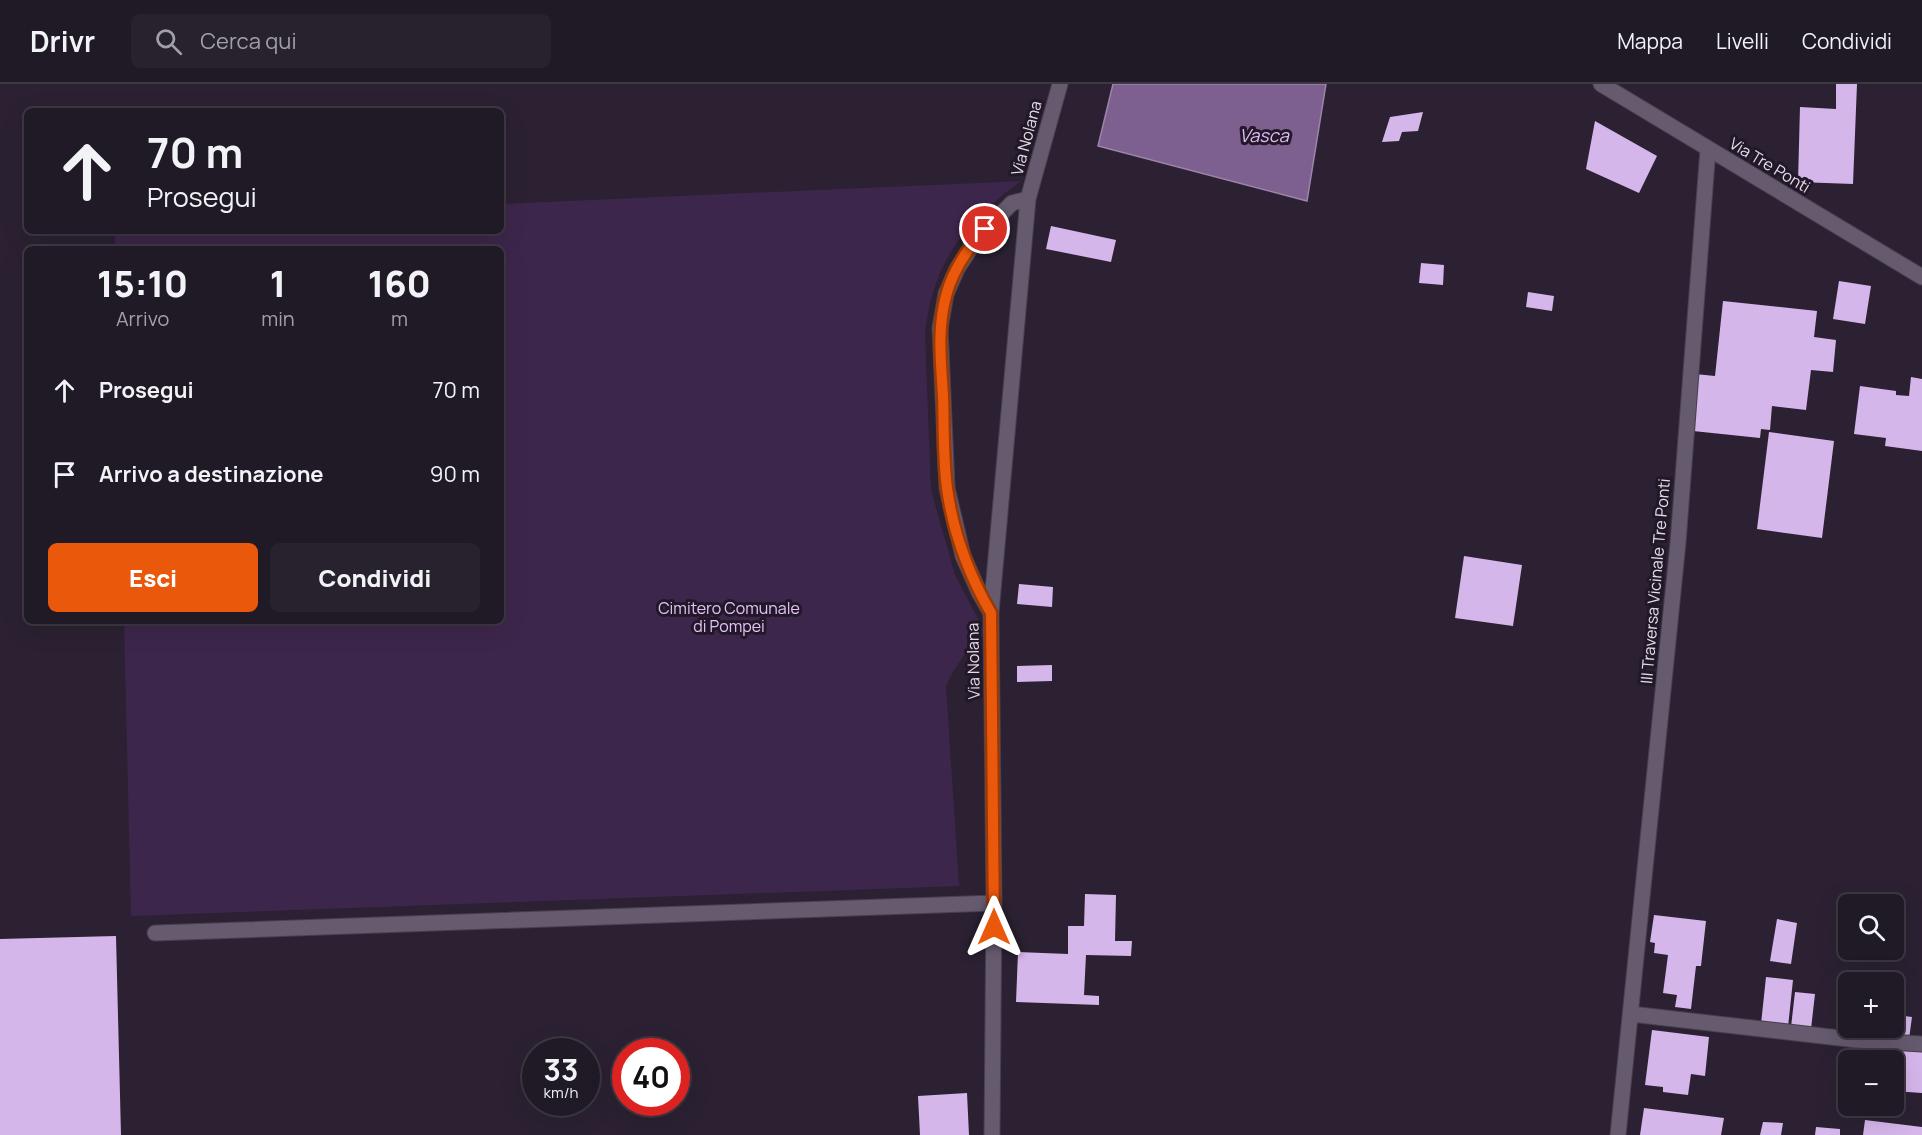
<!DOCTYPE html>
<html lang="it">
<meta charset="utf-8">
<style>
body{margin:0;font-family:Manrope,sans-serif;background:#28222e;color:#f1f3f6;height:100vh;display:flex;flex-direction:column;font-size:22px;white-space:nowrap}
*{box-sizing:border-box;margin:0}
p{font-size:20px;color:#a2a0a7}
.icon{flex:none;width:33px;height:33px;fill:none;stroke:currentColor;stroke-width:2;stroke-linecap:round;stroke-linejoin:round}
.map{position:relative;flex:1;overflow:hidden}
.drawer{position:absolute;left:24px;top:162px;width:480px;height:378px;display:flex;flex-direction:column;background:#201926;border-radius:9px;box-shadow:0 6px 24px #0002,0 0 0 2px #3d3843}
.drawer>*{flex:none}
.top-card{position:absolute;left:24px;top:24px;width:480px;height:126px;border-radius:9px;box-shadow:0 6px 24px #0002,0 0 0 2px #3d3843;background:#201926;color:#f1f3f6;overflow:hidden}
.buttons{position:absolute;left:1838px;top:810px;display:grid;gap:12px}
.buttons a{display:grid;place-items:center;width:66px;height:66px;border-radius:9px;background:#201926;box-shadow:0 6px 24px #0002,0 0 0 2px #3d3843;font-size:30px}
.speed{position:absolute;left:522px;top:954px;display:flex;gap:12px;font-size:30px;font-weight:700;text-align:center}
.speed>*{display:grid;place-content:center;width:78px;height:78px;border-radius:50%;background:#201926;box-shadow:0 6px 24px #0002,0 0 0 2px #3d3843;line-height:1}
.speed small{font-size:15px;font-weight:400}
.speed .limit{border:9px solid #d22;background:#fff;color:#111}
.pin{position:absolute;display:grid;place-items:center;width:51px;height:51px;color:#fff;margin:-26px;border:3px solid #fff;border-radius:50%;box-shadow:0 2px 6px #0007}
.me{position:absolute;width:66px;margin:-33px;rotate:0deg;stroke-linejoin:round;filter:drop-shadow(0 0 4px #0008)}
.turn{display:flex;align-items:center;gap:21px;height:126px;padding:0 24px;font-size:27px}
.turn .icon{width:78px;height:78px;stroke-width:2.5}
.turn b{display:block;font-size:42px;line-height:51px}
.eta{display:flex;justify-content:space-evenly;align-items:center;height:102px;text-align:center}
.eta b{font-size:36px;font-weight:800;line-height:42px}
.primary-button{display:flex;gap:12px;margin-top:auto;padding:12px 24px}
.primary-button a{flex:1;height:69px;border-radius:9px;background:#ea580c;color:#fff;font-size:24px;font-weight:800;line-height:69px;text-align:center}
.primary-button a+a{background:#28222e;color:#f1f3f6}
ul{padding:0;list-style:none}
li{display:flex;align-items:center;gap:18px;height:84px;padding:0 24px}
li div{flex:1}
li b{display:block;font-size:22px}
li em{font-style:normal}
header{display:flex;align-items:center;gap:36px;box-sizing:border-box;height:84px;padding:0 30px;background:#201926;border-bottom:2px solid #3d3843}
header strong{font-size:28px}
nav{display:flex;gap:33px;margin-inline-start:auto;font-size:21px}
.search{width:420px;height:54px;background:#28222e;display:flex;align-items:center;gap:15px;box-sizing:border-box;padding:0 21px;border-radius:9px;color:#a2a0a7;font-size:22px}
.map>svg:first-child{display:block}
.green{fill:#3d264b}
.water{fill:#7d6090;stroke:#9c85aa;stroke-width:1.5}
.building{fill:#d5b6eb}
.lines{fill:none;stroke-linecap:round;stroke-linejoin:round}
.minor-casing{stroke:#483f4f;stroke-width:17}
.minor{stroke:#665a6f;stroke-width:15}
.route-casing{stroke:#983908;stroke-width:15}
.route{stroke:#ea580c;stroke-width:10}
.labels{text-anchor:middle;stroke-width:6;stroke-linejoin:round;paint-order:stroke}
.street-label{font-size:16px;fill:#e3dce8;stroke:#221828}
.park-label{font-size:16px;fill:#e4c1fc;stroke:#221828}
.water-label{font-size:18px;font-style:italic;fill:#debbf5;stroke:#221828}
</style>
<header>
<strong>Drivr</strong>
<div class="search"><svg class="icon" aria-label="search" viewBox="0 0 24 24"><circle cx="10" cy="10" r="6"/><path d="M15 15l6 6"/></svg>Cerca qui</div>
<nav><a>Mappa</a><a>Livelli</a><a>Condividi</a></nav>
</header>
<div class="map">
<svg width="1922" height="1051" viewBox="0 0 1922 1051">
<rect width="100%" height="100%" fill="#2b2132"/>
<path class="green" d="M1021,97C964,138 932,180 925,250L931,406L955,491L985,548C968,565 956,580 946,602L959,802L131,832L124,537H501V165H115V147H501V120Z"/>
<path class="water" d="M1113,0H1326L1307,117L1098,62Z"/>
<path class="building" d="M1836,0H1857L1853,100L1798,98L1800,23L1836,25Z
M1423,28L1418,47L1402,48L1399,57L1382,58L1390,33Z
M1595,37L1657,72L1639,109L1586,85Z
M1051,142L1116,156L1111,178L1046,165Z
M1421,179L1444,181L1443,201L1419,199Z
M1839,197L1871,202L1865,240L1833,235Z
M1528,208L1554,212L1552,227L1526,223Z
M1723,217L1817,227L1814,253L1836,256L1833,288L1811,286L1806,326L1772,322L1770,346L1761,345L1760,354L1693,347L1695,290L1715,292Z
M1911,293L1922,295V367L1885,362L1886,354L1854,350L1860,302L1896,307V311L1909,312Z
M1769,348L1834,357L1822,454L1757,445Z
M1464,472L1522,481L1513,542L1455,534Z
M1019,500L1053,503L1052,523L1017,520Z
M1052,581V597L1017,598V582Z
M1085,810L1116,811L1115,857H1132L1131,872L1086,871L1084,911L1099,912V921L1016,918L1018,868L1068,870V842H1084Z
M1654,831L1706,837L1701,882H1696L1691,925L1675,923L1677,911L1663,909L1668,871L1654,869L1655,859L1650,858Z
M1777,835L1797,839L1791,880L1770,877Z
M116,852L121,1051H0V855Z
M1766,893L1793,896L1788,943L1761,940Z
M1795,908L1815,910L1811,945L1791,943Z
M1897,931L1912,933L1909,955L1893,952Z
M1652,946L1709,953L1705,992L1691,990L1688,1011L1663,1008V1003L1645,1001Z
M1892,966L1922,968V1009L1893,1007Z
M967,1009L969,1051H920L918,1012Z
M1644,1024L1724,1034L1721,1051H1640Z
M1865,1036L1922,1043V1051H1863Z
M1763,1038L1783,1039L1781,1051H1760Z
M1816,1043L1840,1045V1051H1815Z"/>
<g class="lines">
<defs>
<path id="minor" d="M1601,0L1922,193
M991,529L979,508L963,472L947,404L940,244L946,210L957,185L975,157L1012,119L1028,115
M155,849L994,819
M1631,930L1857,956L1922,960
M992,1051L994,819L991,529L1028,115L1060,0
M1618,1051L1678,459L1708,65"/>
</defs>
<use href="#minor" class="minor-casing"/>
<use href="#minor" class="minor"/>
</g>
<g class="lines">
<defs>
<path id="route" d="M985,145C969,163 952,188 946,212C937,245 941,278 943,312C944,342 943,374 947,404C953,448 969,491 991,529L994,843"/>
</defs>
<use href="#route" class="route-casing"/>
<use href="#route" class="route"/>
</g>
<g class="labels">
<g class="street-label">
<text transform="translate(1026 54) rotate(-75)" y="6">Via Nolana</text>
<text transform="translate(1770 81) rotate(31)" y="6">Via Tre Ponti</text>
<text transform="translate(1655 497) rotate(-85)" y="6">III Traversa Vicinale Tre Ponti</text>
<text transform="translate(973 577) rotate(-91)" y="6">Via Nolana</text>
</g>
<g class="park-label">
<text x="729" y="530">Cimitero Comunale<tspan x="729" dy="18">di Pompei</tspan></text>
</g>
<g class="water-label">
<text x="1264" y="58">Vasca</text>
</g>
</g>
</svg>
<div class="buttons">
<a><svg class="icon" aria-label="search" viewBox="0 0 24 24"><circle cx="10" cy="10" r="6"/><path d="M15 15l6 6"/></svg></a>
<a>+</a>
<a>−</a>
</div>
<div class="speed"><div>33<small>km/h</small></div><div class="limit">40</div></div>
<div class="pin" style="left:985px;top:145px;background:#d93025"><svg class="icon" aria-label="arrive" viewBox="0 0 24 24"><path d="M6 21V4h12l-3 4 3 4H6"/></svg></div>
<svg class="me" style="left:994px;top:843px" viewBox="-20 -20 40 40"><path d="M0-17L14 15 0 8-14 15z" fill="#ea580c" stroke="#fff" stroke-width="4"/></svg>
<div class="top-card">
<div class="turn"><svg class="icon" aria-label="ahead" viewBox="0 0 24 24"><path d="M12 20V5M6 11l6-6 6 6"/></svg><div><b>70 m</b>Prosegui</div></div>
</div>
<section class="drawer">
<div class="eta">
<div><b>15:10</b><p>Arrivo</p></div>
<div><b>1</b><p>min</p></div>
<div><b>160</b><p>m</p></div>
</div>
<ul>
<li><svg class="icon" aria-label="ahead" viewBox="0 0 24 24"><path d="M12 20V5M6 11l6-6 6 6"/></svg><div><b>Prosegui</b></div><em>70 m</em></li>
<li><svg class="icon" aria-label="arrive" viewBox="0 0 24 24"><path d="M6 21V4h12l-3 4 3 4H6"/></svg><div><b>Arrivo a destinazione</b></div><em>90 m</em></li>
</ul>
<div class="primary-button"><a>Esci</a><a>Condividi</a></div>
</section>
</div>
